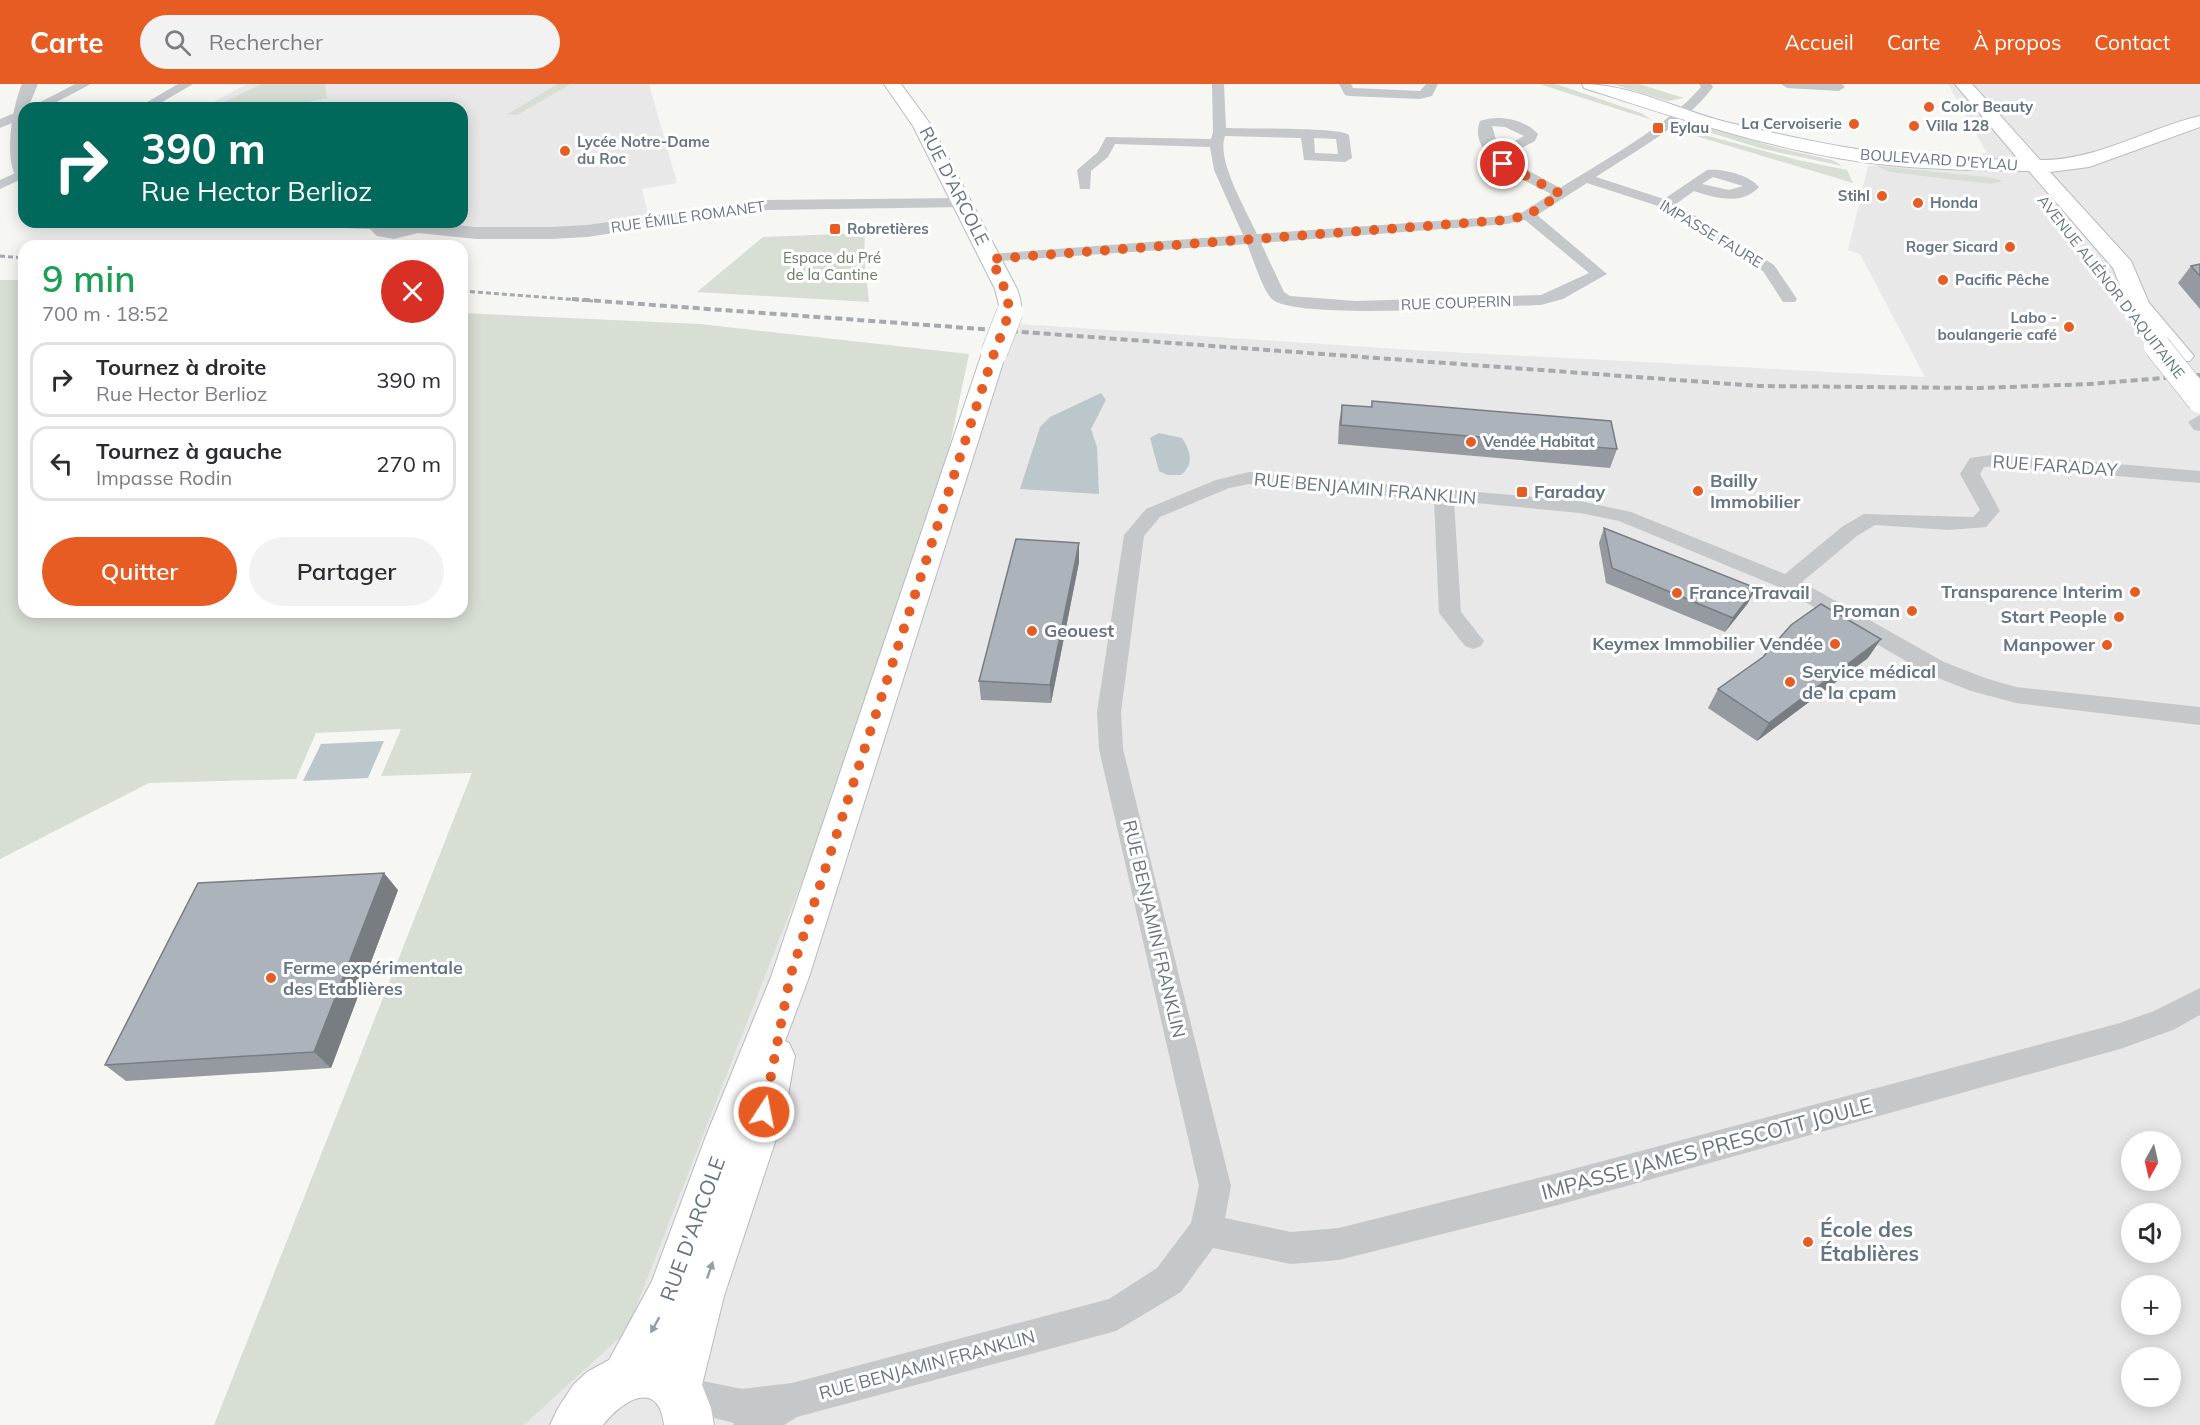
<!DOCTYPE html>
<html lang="fr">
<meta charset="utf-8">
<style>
body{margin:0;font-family:Mulish,sans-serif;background:#f2f2f3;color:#2b2b33;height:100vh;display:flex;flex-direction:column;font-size:22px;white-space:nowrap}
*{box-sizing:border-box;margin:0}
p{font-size:20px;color:#7c7c81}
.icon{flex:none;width:33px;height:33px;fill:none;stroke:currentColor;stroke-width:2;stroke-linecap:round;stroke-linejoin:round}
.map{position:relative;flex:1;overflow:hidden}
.side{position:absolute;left:18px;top:156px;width:450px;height:378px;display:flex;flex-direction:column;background:#fff;border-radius:18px;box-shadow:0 3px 15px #0003}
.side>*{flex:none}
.hud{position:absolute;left:18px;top:18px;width:450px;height:126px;border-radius:18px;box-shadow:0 3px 15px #0003;background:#00695c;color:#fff;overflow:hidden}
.needle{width:39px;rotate:188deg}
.buttons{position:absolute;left:2121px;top:1047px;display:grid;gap:12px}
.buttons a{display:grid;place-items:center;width:60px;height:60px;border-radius:50%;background:#fff;box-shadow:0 3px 15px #0003;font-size:30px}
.pin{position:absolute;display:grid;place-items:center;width:51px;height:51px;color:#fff;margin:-26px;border:3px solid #fff;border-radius:50%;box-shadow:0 2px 6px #0007}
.me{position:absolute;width:66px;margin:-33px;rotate:11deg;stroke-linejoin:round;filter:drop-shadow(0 0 4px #0008)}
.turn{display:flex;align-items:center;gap:21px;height:126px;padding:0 24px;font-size:27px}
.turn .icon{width:78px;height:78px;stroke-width:2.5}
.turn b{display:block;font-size:42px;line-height:51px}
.round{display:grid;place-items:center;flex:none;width:63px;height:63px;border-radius:32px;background:#f2f2f3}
.head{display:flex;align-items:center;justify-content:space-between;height:102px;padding:0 24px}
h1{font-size:36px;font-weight:600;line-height:45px;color:#1e9e55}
.button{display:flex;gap:12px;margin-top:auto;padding:12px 24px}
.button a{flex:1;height:69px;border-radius:36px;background:#e75c23;color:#fff;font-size:24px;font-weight:600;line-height:69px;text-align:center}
.button a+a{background:#f2f2f3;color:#2b2b33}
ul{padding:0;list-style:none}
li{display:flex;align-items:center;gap:18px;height:75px;margin:0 12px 9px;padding:0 12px;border:3px solid #e1e1e2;border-radius:18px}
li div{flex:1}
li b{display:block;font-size:22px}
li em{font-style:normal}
header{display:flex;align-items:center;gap:36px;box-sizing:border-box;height:84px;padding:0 30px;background:#e75c23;color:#fff}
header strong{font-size:28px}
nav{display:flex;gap:33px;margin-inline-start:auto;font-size:21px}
.search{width:420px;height:54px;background:#f2f2f3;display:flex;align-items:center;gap:15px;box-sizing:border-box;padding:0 21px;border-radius:33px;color:#7c7c81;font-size:22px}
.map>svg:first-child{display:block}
.built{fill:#e7e8e7;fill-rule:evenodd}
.green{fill:#d7ded4}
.water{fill:#bcc7cc}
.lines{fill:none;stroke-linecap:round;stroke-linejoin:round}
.secondary-casing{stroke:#b6bbc0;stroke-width:2}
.minor{fill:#c4c8cb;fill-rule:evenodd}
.tertiary{fill:#c4c8cb;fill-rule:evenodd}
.secondary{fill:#fff;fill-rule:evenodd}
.rail-far1{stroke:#a4aab0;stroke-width:3;stroke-dasharray:5 3;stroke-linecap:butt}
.rail{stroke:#a4aab0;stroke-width:4;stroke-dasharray:7 4;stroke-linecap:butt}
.secondary-bridge-casing{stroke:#b6bbc0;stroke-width:27;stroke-linecap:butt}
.secondary-bridge{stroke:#fff;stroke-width:26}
.wall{fill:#949aa0}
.shaded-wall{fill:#787d82}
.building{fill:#acb3ba;stroke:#787d82;stroke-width:1.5}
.oneway{fill:#939eaa}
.route{stroke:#e75c23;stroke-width:10;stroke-dasharray:0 18}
.poi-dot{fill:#e75c23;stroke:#fff;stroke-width:2}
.labels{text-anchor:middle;stroke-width:6;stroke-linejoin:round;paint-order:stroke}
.far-poi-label{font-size:15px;font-weight:bold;fill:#657585;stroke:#fff;text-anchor:start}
.far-street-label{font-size:15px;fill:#657585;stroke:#fff}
.far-park-label{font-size:15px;fill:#677c64;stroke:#fff}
.street-label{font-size:18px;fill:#657585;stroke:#fff}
.poi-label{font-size:18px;font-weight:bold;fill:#657585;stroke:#fff;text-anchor:start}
.near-street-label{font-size:21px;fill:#657585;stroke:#fff}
.near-poi-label{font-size:21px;font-weight:bold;fill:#657585;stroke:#fff;text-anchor:start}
</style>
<header>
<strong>Carte</strong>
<div class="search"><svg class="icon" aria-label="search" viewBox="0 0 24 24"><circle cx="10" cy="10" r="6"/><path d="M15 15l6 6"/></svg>Rechercher</div>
<nav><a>Accueil</a><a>Carte</a><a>À propos</a><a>Contact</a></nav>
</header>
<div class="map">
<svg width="2200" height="1341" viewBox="0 0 2200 1341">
<rect width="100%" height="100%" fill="#f6f7f3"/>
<path class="built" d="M247,0H649L677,99L642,105L649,134L589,143L484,144L449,140L442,138H462V24H229L212,19Z
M1948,0H2200V1341H524L627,1247L1019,240L1413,266L1925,293L1860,170L1848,166L1868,82L1987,69ZM2132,1058H2170V1096H2132ZM2132,1130H2170V1168H2132ZM2132,1202H2170V1240H2132ZM2132,1274H2170V1312H2132Z"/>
<path class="green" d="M261,0H325L327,14C293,21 253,32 219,21Z
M557,0H571L517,31L508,30Z
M1539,0H1556L1641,29L1652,36Z
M1612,0H1639L1684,14L1668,17Z
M1682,40H1695L1779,64L1832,76L1843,82L1763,65Z
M1679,44L1798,76L1847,86L1853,99L1676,46Z
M1876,82L1987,93L2004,97L1991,100L1890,88Z
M865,149L864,173L869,218L697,208L763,153Z
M0,196H24V528H462V229L700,240L969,270L924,484L627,1247L524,1341H214L472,689L381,692L401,645L316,649L296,695L149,699L0,775Z"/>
<path class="water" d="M1101,309L1106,316L1091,345L1097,363L1099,410L1020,405L1040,343L1050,333Z
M1159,349L1182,354C1190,366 1195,380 1181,391H1167L1159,387L1150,354Z
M384,657L368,694L303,697L321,660Z"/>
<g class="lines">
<defs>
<path id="secondary" d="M884,0H901L931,41L1017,205C1020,214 1024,224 1018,233H1002L995,205L913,42Z
M1582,0C1632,0 1678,26 1726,38C1779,50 1833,63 1887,69C1931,74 1975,75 2019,76L1955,0H1972L2040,76C2096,77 2145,45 2200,32V43L2089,83L2050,88L2131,177L2149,219L2194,272L2190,277H2174L2128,221L2113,184L2029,87C1982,86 1935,86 1888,81C1784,70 1683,36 1584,4Z
M994,262L1002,264L1006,269L809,893L785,957L789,959L795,972L785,1028L724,1212L702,1301L711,1324L714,1341H664C659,1294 622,1316 603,1341H550L558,1324L574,1300L587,1288L609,1276L652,1197L706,1052L771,893L982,269L986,264Z"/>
</defs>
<use href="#secondary" class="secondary-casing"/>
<path class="minor" d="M75,0H91L45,24H29Z
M178,0H193L152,24H137Z
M1212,0H1224L1226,44C1245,45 1340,43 1349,51L1352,74L1345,78L1304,76L1301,54L1225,52C1216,77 1247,127 1257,150L1507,132L1523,128L1551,110C1527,97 1466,74 1480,37C1498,30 1525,35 1538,50L1535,57L1504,73L1560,104C1603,77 1669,41 1701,3L1699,0H1711L1713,3C1685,41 1635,67 1596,93L1664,115L1707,86C1722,84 1750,91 1759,103C1742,122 1714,114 1694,107L1676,120L1774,181L1797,215L1795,218H1783L1763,187L1661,123L1587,99L1537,131L1607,190L1563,215L1541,221C1499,222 1295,237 1272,215C1262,205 1253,174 1247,160L986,178L983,175L991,170L1243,151L1214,86L1210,63L1115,60L1108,73L1091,87L1090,105H1080L1077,86L1098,68L1106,53L1211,55L1213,48ZM1492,42L1505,43L1524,52L1499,66ZM1314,54L1336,55L1338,70L1315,69ZM1713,93L1743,102L1729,106L1702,100ZM1525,136L1589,189L1541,211L1356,217L1290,212L1284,208L1261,159L1507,140Z
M1339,0H1351L1353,4L1420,7L1426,0H1438L1432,12L1420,15L1349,12L1345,11Z
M1781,0H1842L1845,3L1839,7L1787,4Z
M24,25V34L0,44V35Z
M24,85V94L0,105V96Z
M2200,331V347L2194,346L2188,338Z
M1998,370L2200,387V399L1998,382L1984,383L1980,390L2000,427L1986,443L1949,446L1875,441L1857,452L1802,498L1944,578L1985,594L2016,603L2200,623V641L2016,619L1971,607L1928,590L1781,504L1619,437L1580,429L1454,417L1461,528L1484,557L1481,562L1473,565L1465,562L1439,529L1434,416L1249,400L1229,404L1160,433L1144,452L1121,628L1123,665L1231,1102L1225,1134L1291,1148L1339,1144L1558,1089L2120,939L2154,927L2200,904V931L2173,946L2120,965L1558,1121L1339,1176L1291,1180L1213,1164L1181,1208L1116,1247L797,1333L784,1341H733L734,1339L671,1323L665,1311L671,1299L683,1293L742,1305L792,1299L1109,1215L1157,1184L1191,1139L1199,1102L1099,665L1097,628L1124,451L1146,425L1216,396L1249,388L1580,417L1631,428L1785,490L1843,442L1864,430L1973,433L1980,426L1960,390L1970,374Z"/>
<path class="tertiary" d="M22,0H38L28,24H24L21,62L24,99C0,90 12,22 22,0Z
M961,114L970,119L967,123L767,126L587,153L552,155H476L418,149L394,155L377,152L370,145L344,144L335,138H392L389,143L399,144L409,138H428L476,143H552L587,141L767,116Z"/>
<use href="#secondary" class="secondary"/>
<path class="rail-far1" d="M0,172L24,174
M462,207L593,217"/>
<path class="rail" d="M572,215L1759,302L1980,304L2090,300L2200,291"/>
<defs>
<path id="secondary-bridge" d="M2157,262L2200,316
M994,269L1010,228"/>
</defs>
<use href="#secondary-bridge" class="secondary-bridge-casing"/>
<use href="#secondary-bridge" class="secondary-bridge"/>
</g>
<path class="wall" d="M2200,180V225L2178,199L2191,182Z
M1372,317L1617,365L1610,384L1338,360L1339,339L1342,321L1371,323Z
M1604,444L1748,519L1725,548L1606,499L1599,459Z
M1079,478L1051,619L981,616L979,597Z
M1868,574L1757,657L1708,624L1718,605Z
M398,806L331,984L126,997L105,981Z"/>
<path class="shaded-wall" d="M1079,459V478L1051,619L1050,601Z
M1756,504L1748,519L1725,548L1733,534Z
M1881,555L1868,574L1757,657L1769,639Z
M384,789L398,806L331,984L314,968Z"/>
<path class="building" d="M2200,180V192L2191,182Z
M1372,317L1611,337L1617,365L1341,341L1342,321L1372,323Z
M1604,444L1756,504L1733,534L1612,484Z
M1016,455L1079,459L1050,601L979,597Z
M1821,520L1881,555L1769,639L1718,605L1763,573L1791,541Z
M384,789L314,968L105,981L198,799Z"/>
<defs><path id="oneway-solid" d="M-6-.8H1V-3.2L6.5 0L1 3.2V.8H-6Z" transform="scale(1.5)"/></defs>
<g class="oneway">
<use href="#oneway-solid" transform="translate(710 1186) rotate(-71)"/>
<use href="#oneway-solid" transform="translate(655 1241) rotate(119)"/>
</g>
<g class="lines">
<path class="route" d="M764,1028L790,893L991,278C1010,224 1018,229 991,175L1506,136L1528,131L1561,110L1503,80"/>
</g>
<g class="poi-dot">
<circle cx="1929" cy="23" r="6"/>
<circle cx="1854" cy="40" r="6"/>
<circle cx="1914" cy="42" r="6"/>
<rect x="1652" y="38" width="12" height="12" rx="3"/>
<circle cx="565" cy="67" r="6"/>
<circle cx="1882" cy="112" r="6"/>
<circle cx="1918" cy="119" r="6"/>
<rect x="829" y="139" width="12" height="12" rx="3"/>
<circle cx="2010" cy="163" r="6"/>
<circle cx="1943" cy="196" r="6"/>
<circle cx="2069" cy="243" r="6"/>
<circle cx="1471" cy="358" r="6"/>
<circle cx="1698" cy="407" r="6"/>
<rect x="1516" y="402" width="12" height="12" rx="3"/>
<circle cx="2135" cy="508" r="6"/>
<circle cx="1677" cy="509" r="6"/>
<circle cx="1912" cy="527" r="6"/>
<circle cx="2119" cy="533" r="6"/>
<circle cx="1032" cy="547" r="6"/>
<circle cx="1835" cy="560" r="6"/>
<circle cx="2107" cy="561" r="6"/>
<circle cx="1790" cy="598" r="6"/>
<circle cx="271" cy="894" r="6"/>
<circle cx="1808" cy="1158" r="6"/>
</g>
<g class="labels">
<g class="far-poi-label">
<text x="1941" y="28">Color Beauty</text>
<text x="1842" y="45" text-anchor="end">La Cervoiserie</text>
<text x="1926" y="47">Villa 128</text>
<text x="1670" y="49">Eylau</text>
<text x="577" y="63">Lycée Notre-Dame<tspan x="577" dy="17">du Roc</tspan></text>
<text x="1870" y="117" text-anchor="end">Stihl</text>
<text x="1930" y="124">Honda</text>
<text x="847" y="150">Robretières</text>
<text x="1998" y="168" text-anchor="end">Roger Sicard</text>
<text x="1955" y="201">Pacific Pêche</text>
<text x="2057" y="239" text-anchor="end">Labo -<tspan x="2057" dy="17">boulangerie café</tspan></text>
<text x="1483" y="363">Vendée Habitat</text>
</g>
<g class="far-street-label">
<text transform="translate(1939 76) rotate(4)" y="5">BOULEVARD D'EYLAU</text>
<text transform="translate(688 133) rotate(-8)" y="5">RUE ÉMILE ROMANET</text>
<text transform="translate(1711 150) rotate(31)" y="5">IMPASSE FAURE</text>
<text transform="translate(2111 203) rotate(52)" y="5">AVENUE ALIÉNOR D'AQUITAINE</text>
<text transform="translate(1456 219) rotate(-2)" y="5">RUE COUPERIN</text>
</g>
<g class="far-park-label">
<text x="832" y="179">Espace du Pré<tspan x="832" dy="17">de la Cantine</tspan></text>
</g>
<g class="street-label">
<text transform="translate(954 102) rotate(63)" y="6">RUE D'ARCOLE</text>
<text transform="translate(2055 382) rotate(4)" y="6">RUE FARADAY</text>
<text transform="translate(1365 405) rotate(5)" y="6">RUE BENJAMIN FRANKLIN</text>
<text transform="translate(1154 845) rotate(77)" y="6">RUE BENJAMIN FRANKLIN</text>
<text transform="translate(927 1281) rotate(-15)" y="6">RUE BENJAMIN FRANKLIN</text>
</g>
<g class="poi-label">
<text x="1710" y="403">Bailly<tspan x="1710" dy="21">Immobilier</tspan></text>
<text x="1534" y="414">Faraday</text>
<text x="2123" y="514" text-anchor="end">Transparence Interim</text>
<text x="1689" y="515">France Travail</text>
<text x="1900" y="533" text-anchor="end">Proman</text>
<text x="2107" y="539" text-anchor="end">Start People</text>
<text x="1044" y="553">Geouest</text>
<text x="1823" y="566" text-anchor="end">Keymex Immobilier Vendée</text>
<text x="2095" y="567" text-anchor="end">Manpower</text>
<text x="1802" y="594">Service médical<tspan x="1802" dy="21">de la cpam</tspan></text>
<text x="283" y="890">Ferme expérimentale<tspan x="283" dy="21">des Etablières</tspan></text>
</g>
<g class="near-street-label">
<text transform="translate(1707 1065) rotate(-15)" y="7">IMPASSE JAMES PRESCOTT JOULE</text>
<text transform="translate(693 1145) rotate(-70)" y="7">RUE D'ARCOLE</text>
</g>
<g class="near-poi-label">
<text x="1820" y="1153">École des<tspan x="1820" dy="24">Établières</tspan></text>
</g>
</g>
</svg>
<div class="buttons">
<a><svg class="needle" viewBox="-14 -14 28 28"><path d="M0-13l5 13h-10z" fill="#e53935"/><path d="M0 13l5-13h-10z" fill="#7c7c81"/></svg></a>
<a><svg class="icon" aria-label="sound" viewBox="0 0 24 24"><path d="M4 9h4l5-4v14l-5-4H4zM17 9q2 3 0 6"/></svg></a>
<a>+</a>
<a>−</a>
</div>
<div class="pin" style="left:1503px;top:80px;background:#d93025"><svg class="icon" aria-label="arrive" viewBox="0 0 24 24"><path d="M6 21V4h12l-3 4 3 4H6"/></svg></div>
<svg class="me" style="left:764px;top:1028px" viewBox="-20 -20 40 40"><circle r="17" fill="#e75c23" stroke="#fff" stroke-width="3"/><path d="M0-11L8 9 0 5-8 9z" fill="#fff"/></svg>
<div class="hud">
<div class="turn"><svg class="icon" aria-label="right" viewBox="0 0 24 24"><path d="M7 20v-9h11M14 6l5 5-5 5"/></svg><div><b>390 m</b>Rue Hector Berlioz</div></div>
</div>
<section class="side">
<div class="head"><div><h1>9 min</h1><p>700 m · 18:52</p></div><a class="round" style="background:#d93025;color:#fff"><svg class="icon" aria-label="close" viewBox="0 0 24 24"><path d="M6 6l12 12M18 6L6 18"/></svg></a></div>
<ul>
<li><svg class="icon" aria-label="right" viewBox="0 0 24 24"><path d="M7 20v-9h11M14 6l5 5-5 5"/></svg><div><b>Tournez à droite</b><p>Rue Hector Berlioz</p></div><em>390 m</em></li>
<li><svg class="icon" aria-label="left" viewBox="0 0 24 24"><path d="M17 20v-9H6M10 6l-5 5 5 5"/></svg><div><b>Tournez à gauche</b><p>Impasse Rodin</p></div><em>270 m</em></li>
</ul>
<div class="button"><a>Quitter</a><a>Partager</a></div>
</section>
</div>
